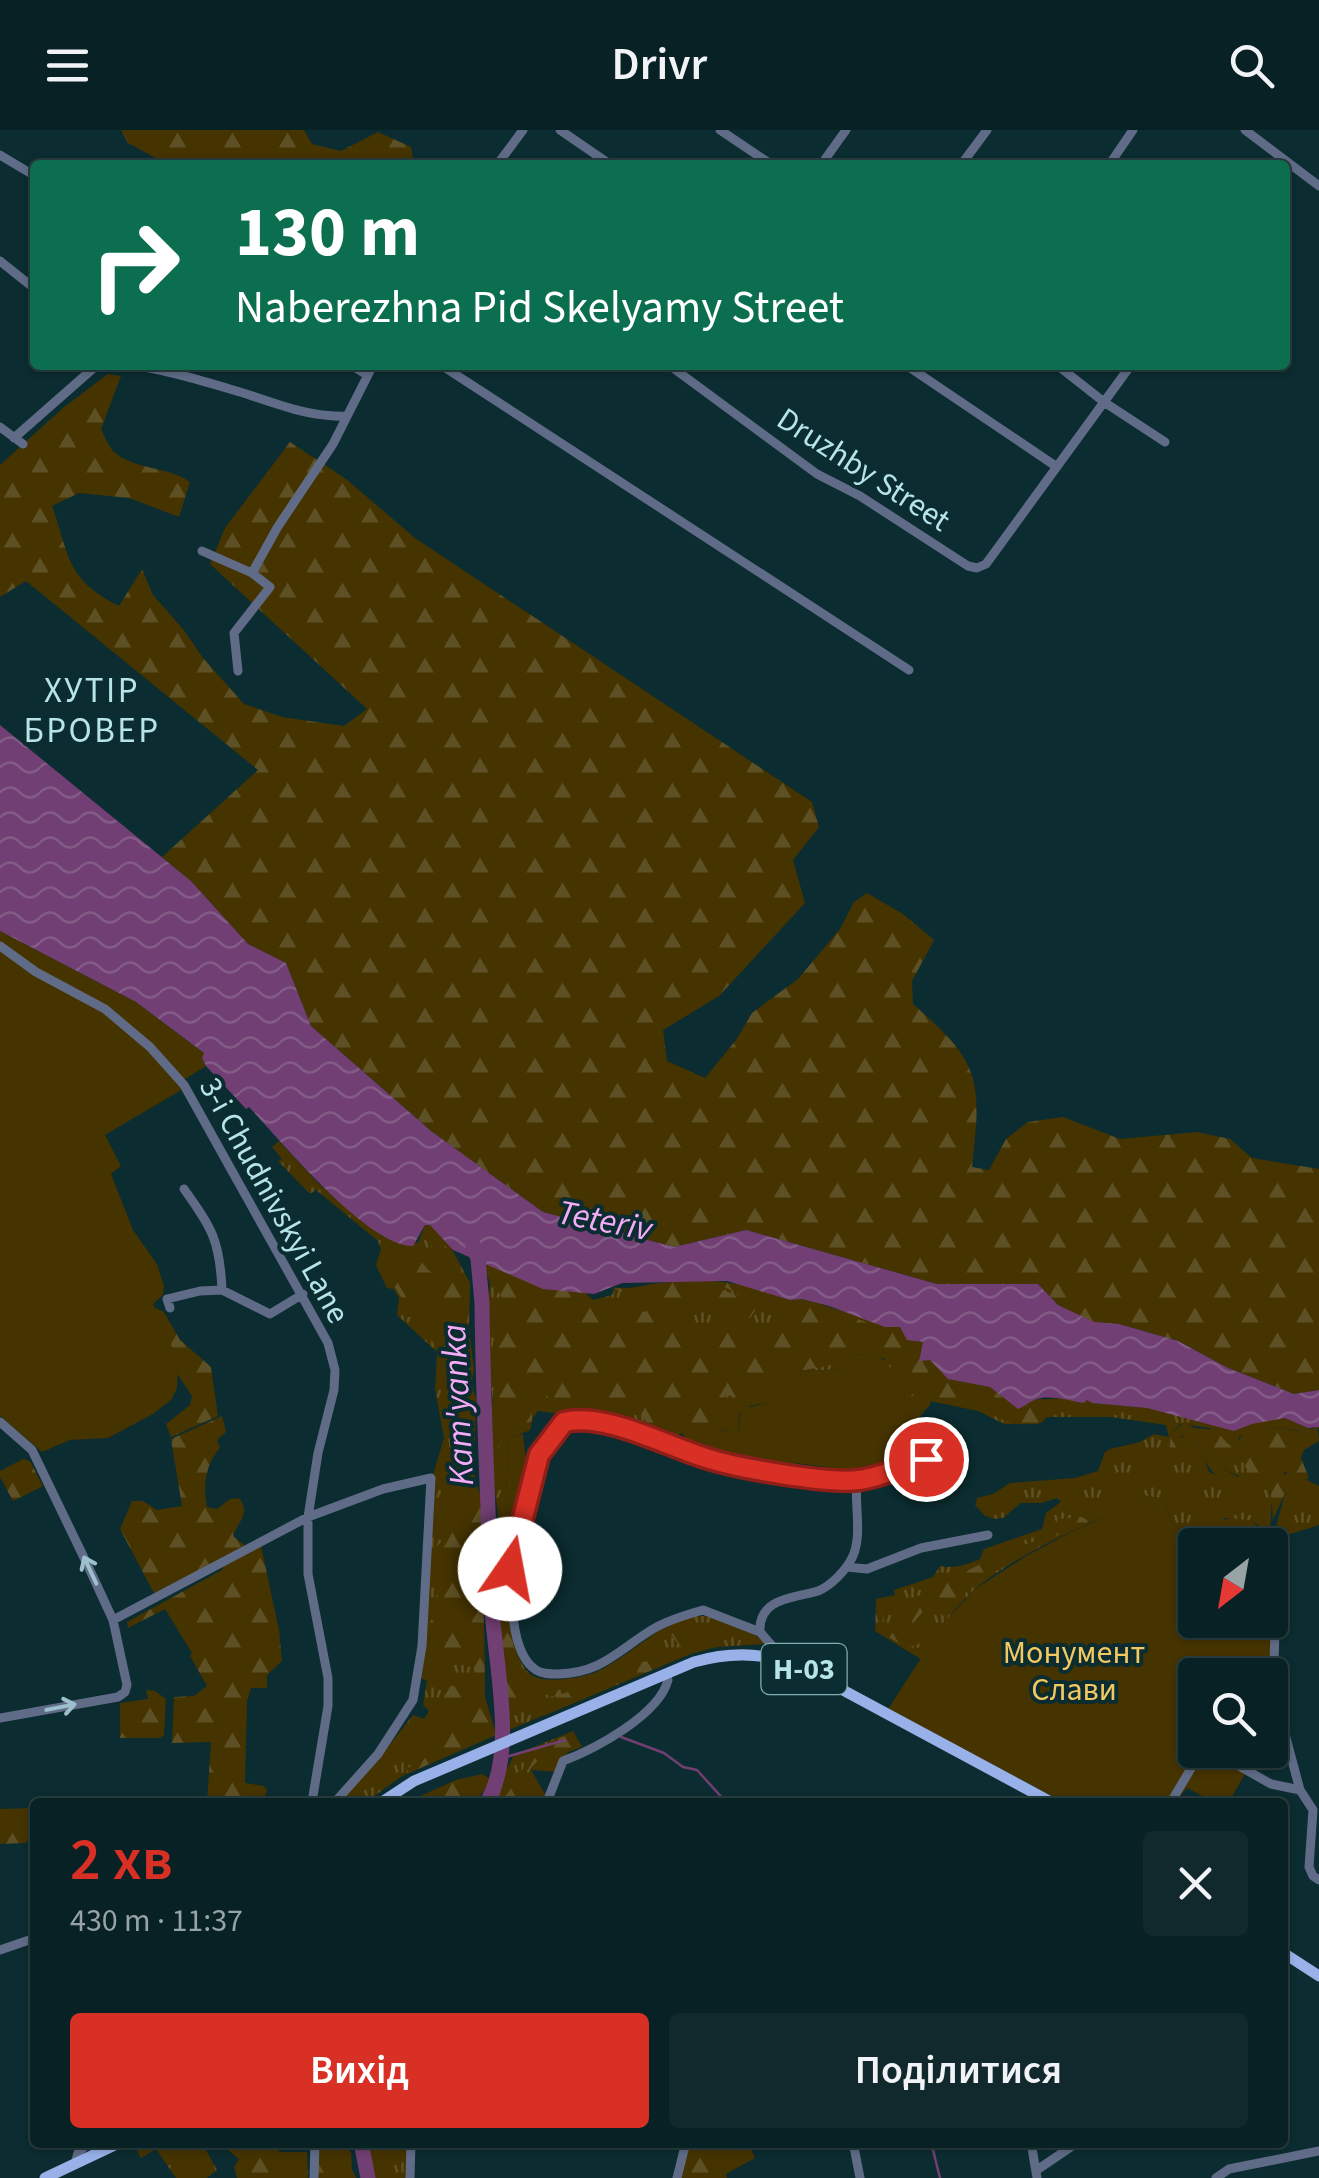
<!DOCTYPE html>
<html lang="uk">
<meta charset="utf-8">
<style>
body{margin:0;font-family:"Source Sans 3",sans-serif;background:#11292c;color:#f1f3f6;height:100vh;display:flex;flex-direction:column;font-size:38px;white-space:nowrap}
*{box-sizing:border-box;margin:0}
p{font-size:32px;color:#98a3a6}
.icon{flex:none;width:55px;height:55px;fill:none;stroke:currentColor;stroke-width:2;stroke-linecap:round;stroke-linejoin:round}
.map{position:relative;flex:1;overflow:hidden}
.side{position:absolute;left:30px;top:1668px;width:1258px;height:350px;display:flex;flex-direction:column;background:#082124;border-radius:10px;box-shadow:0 2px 8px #0004,0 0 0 2px #293e41}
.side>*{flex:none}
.top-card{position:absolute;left:30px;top:30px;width:1260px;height:210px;border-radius:10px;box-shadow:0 2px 8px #0004,0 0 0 2px #293e41;background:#0b6e4f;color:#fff;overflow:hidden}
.needle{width:65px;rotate:211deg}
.controls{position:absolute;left:1178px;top:1398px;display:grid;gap:20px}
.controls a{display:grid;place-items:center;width:110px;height:110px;border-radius:10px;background:#082124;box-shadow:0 2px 8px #0004,0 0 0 2px #293e41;font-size:50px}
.pin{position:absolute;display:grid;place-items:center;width:85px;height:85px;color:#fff;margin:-42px;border:5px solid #fff;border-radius:50%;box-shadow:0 2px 10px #0007}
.me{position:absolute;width:110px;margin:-55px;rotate:12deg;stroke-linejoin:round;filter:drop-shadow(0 0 8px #0008)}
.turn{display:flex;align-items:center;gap:35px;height:210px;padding:0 40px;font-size:45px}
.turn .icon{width:130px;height:130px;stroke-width:2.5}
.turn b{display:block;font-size:70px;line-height:85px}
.round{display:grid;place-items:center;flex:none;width:105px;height:105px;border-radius:10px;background:#11292c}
.overview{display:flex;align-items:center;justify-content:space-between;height:170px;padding:0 40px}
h1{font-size:60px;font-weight:600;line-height:75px;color:#d93025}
.primary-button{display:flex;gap:20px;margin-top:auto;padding:20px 40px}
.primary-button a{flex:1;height:115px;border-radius:10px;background:#d93025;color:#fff;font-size:40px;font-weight:600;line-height:115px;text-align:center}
.primary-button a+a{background:#11292c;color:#f1f3f6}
header{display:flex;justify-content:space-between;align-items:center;height:130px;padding:0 40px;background:#082124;font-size:45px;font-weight:600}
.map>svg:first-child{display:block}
.grass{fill:url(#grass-tufts)}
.forest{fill:url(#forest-firs)}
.green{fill:#453300;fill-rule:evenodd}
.water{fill:url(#water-waves)}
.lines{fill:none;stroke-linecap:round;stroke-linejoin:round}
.stream{stroke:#713f73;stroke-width:2.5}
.river{stroke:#713f73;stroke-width:15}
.minor{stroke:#606c87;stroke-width:9}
.major{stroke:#98b1e9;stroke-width:11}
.oneway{stroke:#9cc0cc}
.route-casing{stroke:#8d1f18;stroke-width:25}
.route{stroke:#d93025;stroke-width:18}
.labels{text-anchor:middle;stroke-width:8;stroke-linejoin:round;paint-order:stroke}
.shield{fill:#0b2c30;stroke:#83adb2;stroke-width:2.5}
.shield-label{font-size:30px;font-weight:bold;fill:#b6e4e9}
.street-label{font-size:32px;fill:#b6e4e9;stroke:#0b2c30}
.park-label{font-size:32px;fill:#f4c861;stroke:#0b2c30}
.neighbourhood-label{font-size:35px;letter-spacing:2.5px;fill:#b6e4e9;stroke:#0b2c30}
.water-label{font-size:35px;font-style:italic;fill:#f6abf7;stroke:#0b2c30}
</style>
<header><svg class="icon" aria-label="menu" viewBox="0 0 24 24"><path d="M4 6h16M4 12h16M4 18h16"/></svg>Drivr<svg class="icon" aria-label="search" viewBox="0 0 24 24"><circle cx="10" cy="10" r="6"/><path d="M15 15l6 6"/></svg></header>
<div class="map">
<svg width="1319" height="2048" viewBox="0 0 1319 2048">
<defs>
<pattern id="grass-tufts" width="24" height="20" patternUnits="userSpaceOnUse" patternTransform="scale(2.5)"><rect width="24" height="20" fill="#453300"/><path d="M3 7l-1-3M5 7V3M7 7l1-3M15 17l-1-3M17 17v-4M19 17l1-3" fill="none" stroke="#5e5025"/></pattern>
<pattern id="forest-firs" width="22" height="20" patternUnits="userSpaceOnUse" patternTransform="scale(2.5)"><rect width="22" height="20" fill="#453300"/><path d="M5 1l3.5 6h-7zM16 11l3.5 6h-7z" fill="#5e5025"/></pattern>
<pattern id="water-waves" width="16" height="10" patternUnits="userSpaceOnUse" patternTransform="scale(2.5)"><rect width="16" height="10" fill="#713f73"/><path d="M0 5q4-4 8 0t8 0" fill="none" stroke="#835b87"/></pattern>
</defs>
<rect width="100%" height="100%" fill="#0b2c30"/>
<path class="grass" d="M279,1011L318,1053L362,1091L384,1106L418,1113L425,1095H430L446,1108L470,1153L469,1198L474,1241L471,1253L476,1268L474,1343L482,1373L485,1567L496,1605L402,1646L366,1672H335L380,1627L413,1585L424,1589L429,1581L423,1575L427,1551L421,1548L431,1352L444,1308L435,1259L437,1222L397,1185L399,1168L394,1159L387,1158L376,1135L381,1119L378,1111L316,1060L310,1064L278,1031L282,1029L272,1017Z
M482,1127L584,1162L593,1170L612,1165L615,1157C630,1161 639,1156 654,1154C681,1151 714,1150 742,1155C763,1159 781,1168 802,1169L876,1191L1032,1270L1066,1268L1084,1273L1087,1270L1093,1273L1148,1278L1221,1297L1285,1288L1311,1299L1319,1297V1298L1312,1306C1287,1296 1263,1293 1239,1307L1238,1313L1228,1314L1209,1298L1180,1294L1171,1304L1173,1324L1180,1309L1186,1305C1202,1313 1204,1327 1209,1342L1235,1354L1239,1346L1224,1339L1230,1327L1237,1326L1245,1332L1255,1354L1268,1358L1272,1367L1270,1405L1253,1391L1225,1388L1219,1393L1213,1412H1204L1174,1395L1162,1369L1143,1365L1139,1376C1095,1386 1006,1431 973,1461C951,1481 936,1505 922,1530L875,1501L876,1469L895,1465L894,1460L933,1447L940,1436C955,1439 965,1435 980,1429L984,1419L1042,1399L1046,1383L1061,1372L1057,1368L1042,1373H1021L1003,1388L995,1389L985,1386L975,1375L977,1368L993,1364L1010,1353L1075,1348L1098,1341L1105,1322L1110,1319L1140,1312L1154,1304L1169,1307L1166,1295L1111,1287H1047L1038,1294H1004L978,1281L906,1266L895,1257L885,1229L856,1224L840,1239L794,1242L739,1284L738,1304C714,1298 721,1298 703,1315L690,1312L682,1303C659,1314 622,1295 597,1289C587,1287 575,1289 564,1289L561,1284L538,1281L533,1288L530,1300L509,1309L506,1366L521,1370C516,1395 507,1421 505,1446C504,1470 511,1536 535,1547C550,1553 581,1548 596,1542C629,1527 653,1498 689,1487C713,1481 750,1497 766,1514L717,1517L687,1525L509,1600L504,1583L505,1557L500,1546L502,1533L495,1517L499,1501L495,1482L498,1383L490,1327L493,1273L485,1197L490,1154Z
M1289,1341L1319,1356V1395L1278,1408L1274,1405L1285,1363L1282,1347Z
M573,1601L582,1617L568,1622L558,1642L531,1640L548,1669L546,1672H490L514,1625Z
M152,2013H202L217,2040L207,2048H176L156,2019L141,2028L137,2021Z
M359,2013H409L407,2048H368Z"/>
<path class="forest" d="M121,0H304L312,14L341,21L378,2L411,17L414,35H169L128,13Z
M108,244L121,246L101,299C104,305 108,315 113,321C133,340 168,336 190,352L179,387L129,368L79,363L52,376C70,427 66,449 119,476L142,439L153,465L183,499L203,528L244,574L282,587L344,596L367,579L210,434L225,398L290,312L346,349L415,408L812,672L819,697L793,730L805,773L719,866L663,900L667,931L705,948L736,910L752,883L798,849L840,799L854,772L867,763L903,784L934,810L912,851L913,874C981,933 982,949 972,1037L989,1040L1006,1009L1028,992L1063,987L1120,1009L1197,1002L1230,1009L1252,1028L1319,1039V1260L1294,1264L1228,1238L1178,1211L1119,1194L1094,1193L1058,1175L1038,1154H937L746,1100L674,1117L543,1082L431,1001L311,896L286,833L248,814L191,751L162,727L258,640L26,451L0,467V335L63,278Z
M428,1099C474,1131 473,1209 458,1257L472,1270L474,1344L482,1373L485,1567L496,1605L409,1643L406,1638L420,1634L422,1627L411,1601L434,1592L442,1571L444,1554L469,1560L475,1557L474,1538L450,1532L446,1534L449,1541H445L441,1530L425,1519L427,1495L432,1489L439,1492L441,1487L434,1442L447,1426L444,1423L437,1425L433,1420L443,1410L442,1378L446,1375L448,1388L452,1389L458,1370L466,1362L462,1336L450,1323C449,1306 445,1302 443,1286L449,1279L445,1229L421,1196L443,1189V1174C435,1166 416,1169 409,1177L411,1187H404L398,1180L401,1167L383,1139L394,1124L403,1118C421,1121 424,1145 441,1146L443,1134L427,1109Z
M489,1134L584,1162L593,1170L624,1176L631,1172L644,1182L649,1180L654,1165L661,1159L626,1163L613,1158C629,1160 638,1156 653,1154C680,1151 725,1148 749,1158L752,1165L744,1167L753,1171L755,1180L751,1187L745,1190L705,1165L707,1161L721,1160L741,1166L721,1155L680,1158L684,1176L691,1177L668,1189L666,1196L672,1202L685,1203L710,1221C722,1216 725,1199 738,1196L753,1205L757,1221L765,1222L776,1213L793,1184L807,1171L816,1172L868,1193L900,1197L912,1211L923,1212L919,1230H930L951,1249L990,1257L1006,1270L1023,1278L1032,1270L1042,1269L1049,1276L1050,1284L1041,1293C1006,1297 1010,1291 981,1280C950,1268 946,1279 919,1251L907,1255L914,1264L906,1266L898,1258L890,1229L863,1221L831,1235L794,1242L771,1272L745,1277L732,1266L726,1265L722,1271L727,1289L706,1297L703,1301L708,1311L703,1315L690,1312L682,1303C646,1318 649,1283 630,1272L618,1274L611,1286C579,1281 554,1269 525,1257L521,1259L520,1266L532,1283V1291L504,1302L499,1317L494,1319L490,1314L493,1261L499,1250L490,1235V1227L503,1170L488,1144Z
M147,1174L164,1182L180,1210L211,1237L218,1286L171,1307L166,1294L190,1275L192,1266L178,1245Z
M222,1286L226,1302L217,1310L220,1318C205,1335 203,1355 207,1377L217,1379L230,1369L239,1368C251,1383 238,1392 233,1406L247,1417L154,1463L120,1399L132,1371H143L157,1380L182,1376L171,1309Z
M1183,1293L1195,1298L1215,1300L1228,1314L1237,1313L1245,1301C1270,1295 1287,1297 1312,1306L1318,1298L1319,1311L1304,1320L1301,1328L1309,1348L1305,1350L1289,1341L1284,1343L1285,1363L1273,1390L1271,1362L1254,1353L1241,1328L1230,1327L1224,1339L1245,1351L1242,1355C1192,1348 1214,1310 1182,1306L1173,1324H1169L1171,1304Z
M23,1329L30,1331L43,1356L13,1371L0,1347V1341Z
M1082,1387L1088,1391L1086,1394L1073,1396L969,1457L960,1473L944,1486L933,1478H926L914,1492L916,1502L925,1508L924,1512L907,1518L880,1502C875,1489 883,1478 895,1472L900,1475C891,1480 880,1483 883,1496L896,1500C912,1496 918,1477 915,1464L925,1469L934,1467L940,1456L938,1446L963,1443L1002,1423L1049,1406L1058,1389Z
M261,1416L279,1500L282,1531L267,1545V1558H251L247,1571L245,1653L264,1656L267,1660L263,1672H207L211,1612L172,1613L174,1567L194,1566L207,1556L190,1526L192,1523L165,1479L128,1498L127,1492L222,1440L224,1432Z
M504,1458C514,1490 505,1554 553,1553L562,1564L577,1559L582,1565L587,1564L631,1544L616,1543L613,1539L615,1536L676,1527L681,1518L667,1499L675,1505L690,1504L700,1520L541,1587L561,1575L560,1568L543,1564L518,1585L509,1586L504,1574L505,1557L500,1546L502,1533L495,1517L499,1501L495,1482L499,1462Z
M146,1560L155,1561L166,1569L164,1605L160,1608H120V1573L148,1569Z
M573,1604L577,1616C552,1626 537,1622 525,1649L528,1661L536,1667L541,1666L544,1672H501C527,1640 525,1615 573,1604Z
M482,1644L489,1648L490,1653L475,1672H407L456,1650Z
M35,1678V1706L25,1713L0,1714V1679Z
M270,2012L280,2022H307L308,2048H237L234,2037L239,2029L220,2013L234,2020L239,2013Z
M341,2013L351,2022L352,2040L356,2048H317L319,2017Z
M686,2013H748L755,2028L726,2044L727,2048H677Z"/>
<path class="green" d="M0,801L136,872L205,924L202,928L206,936L185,949L183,959L105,1005L121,1036L111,1044L133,1100L157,1134L164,1156L163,1165L153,1174L178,1231L177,1258L171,1270L153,1284L108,1308L70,1310L42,1322L0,1286Z
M865,1224L888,1231L895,1257L906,1266H914L907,1251L913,1247L932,1266L930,1275L892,1318L895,1332L853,1347L826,1344V1337L796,1333L794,1341L702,1324C705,1300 719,1297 738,1304L741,1275L751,1277L770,1272L779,1256L794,1242L840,1239L852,1225Z
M523,1304L527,1340L521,1370L506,1366L509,1308Z
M1143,1365L1162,1369L1174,1395L1204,1412H1213L1220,1391L1231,1388L1253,1391L1268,1410H1277L1270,1535L1263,1545H1195V1620H1242L1236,1629L1249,1637L1229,1672H1214L1187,1658L1175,1672H1063L888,1579L944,1493L975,1459L1026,1426L1075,1400L1121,1380L1139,1376ZM1195,1415H1270V1490H1195Z"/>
<path class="water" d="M0,595L191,751L248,814L286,833L311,896L431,1001L543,1082L674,1117L746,1100L937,1154H1038L1058,1175L1094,1192L1119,1194L1178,1211L1228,1238L1294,1264L1319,1260V1297L1308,1298L1285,1288L1252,1294L1234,1301L1147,1278L1092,1273L1087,1270L1084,1273C1070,1271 1056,1266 1041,1268C1032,1269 1026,1276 1018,1279L990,1257L948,1249L930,1230L919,1231L923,1212L907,1210L900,1197H885L829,1176L802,1169L790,1170L727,1151L622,1153L594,1164L543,1159L453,1120L430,1095H425L413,1116C367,1116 281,1011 249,977L246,979L206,936L202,928L204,923L136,872L0,801Z"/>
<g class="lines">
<path class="stream" d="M621,1607L664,1623L683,1637L697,1640L726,1672
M499,1629L565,1610
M931,2012L940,2048"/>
<path class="river" d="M472,1112L478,1129L482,1173C483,1275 488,1376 492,1478C495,1535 517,1622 487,1672
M361,2012L368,2048"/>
<path class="minor" d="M560,0L611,35
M720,0L772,35
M1245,0L1319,56
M0,25L35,46
M497,35L523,0
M821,35L846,0
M961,35L987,0
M1109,35L1133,0
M0,131L35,159
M132,235C167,240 206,252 240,262C275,273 309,288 347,286
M351,235L367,245
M441,235L909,540
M669,235L817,344L860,366L968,436L977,438L986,434L1131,235
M906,235L1057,337
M1057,235L1104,272L1165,312
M0,297L23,314
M14,308L97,235
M202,421L252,443L270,457L234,503L238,541
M252,443L277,398L333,314L373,235
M0,816L36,842L105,879L150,917L184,955L328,1213L335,1240L334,1260L318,1323L308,1387V1444L328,1548V1576L312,1672
M184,1059C212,1098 220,1111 222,1160L270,1184L303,1164
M170,1178L167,1169L200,1161L222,1160
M0,1292L32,1320L88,1436L113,1490L127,1555L125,1562L118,1567L0,1588
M1278,1411L1274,1532L1278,1578L1300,1660L1313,1680L1309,1737L1313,1746L1319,1750
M847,1437L867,1439L921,1418L988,1405
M113,1490L308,1387L383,1359L431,1348L422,1516L413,1570L378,1624L335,1672
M760,1502C758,1467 796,1468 818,1461C831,1456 846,1440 852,1428C863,1406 854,1375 857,1350
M773,1534V1517L760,1502L703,1480C685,1485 668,1490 653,1499C618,1520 602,1543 558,1544C550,1544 542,1544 536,1540C487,1508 520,1314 567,1291C570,1290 578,1289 582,1288L708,1329L794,1344L857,1350L882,1345L925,1329
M1211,1620L1271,1654L1300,1660
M547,1672L563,1631C595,1619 659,1585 668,1550
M1171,1672L1202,1620
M0,1820L35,1808
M853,2012L860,2048
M1031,2012L1037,2048
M75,2034L78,2023L89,2012
M1037,2040L1078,2012
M314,2048L315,2012
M410,2048L411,2012
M677,2048L686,2012
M1216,2048L1229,2039L1319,2021"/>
<path class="major" d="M382,1672L414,1651L694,1532C729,1522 766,1522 800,1537L1051,1672
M1282,1822L1319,1846
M45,2048L121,2012"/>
</g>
<defs><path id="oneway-shaft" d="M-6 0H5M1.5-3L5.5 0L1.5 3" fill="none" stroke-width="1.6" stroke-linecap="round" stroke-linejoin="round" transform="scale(2.5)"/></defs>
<g class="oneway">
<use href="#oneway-shaft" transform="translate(90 1440) rotate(-115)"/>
<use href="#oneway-shaft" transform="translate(61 1577) rotate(-11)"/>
</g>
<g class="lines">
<defs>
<path id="route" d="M510,1439L539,1325L564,1292C605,1282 666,1316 706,1328C737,1338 827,1354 859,1350C882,1347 904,1336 926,1329"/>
</defs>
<use href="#route" class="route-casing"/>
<use href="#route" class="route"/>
</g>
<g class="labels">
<rect class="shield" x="761.5" y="1514" width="85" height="50" rx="8"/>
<g class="shield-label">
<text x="804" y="1549">Н-03</text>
</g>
<g class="street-label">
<text transform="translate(864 339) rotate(33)" y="11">Druzhby Street</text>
<text transform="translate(275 1070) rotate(61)" y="11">3-i Chudnivskyi Lane</text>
</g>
<g class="park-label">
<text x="1074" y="1533">Монумент<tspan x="1074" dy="37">Слави</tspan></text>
</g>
<g class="neighbourhood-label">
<text x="92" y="572">ХУТІР<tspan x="92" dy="40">БРОВЕР</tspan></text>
</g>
<g class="water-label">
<text transform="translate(605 1090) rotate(11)" y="12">Teteriv</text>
<text transform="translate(457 1275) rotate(-93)" y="12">Kam'yanka</text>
</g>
</g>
</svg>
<div class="controls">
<a><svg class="needle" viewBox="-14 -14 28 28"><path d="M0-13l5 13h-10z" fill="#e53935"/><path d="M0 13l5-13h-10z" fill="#98a3a6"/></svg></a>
<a><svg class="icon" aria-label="search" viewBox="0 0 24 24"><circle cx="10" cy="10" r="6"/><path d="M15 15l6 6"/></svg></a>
</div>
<div class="pin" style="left:926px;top:1329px;background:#d93025"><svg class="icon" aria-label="arrive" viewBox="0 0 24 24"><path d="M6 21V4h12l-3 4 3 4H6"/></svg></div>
<svg class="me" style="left:510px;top:1439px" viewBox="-20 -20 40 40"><circle r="19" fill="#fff"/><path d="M0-13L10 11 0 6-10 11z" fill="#d93025"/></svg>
<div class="top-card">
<div class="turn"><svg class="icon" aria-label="right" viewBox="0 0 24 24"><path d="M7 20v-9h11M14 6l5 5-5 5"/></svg><div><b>130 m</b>Naberezhna Pid Skelyamy Street</div></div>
</div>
<section class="side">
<div class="overview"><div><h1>2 хв</h1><p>430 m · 11:37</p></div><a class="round"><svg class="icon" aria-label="close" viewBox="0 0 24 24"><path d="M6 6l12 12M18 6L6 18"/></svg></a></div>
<div class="primary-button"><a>Вихід</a><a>Поділитися</a></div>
</section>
</div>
